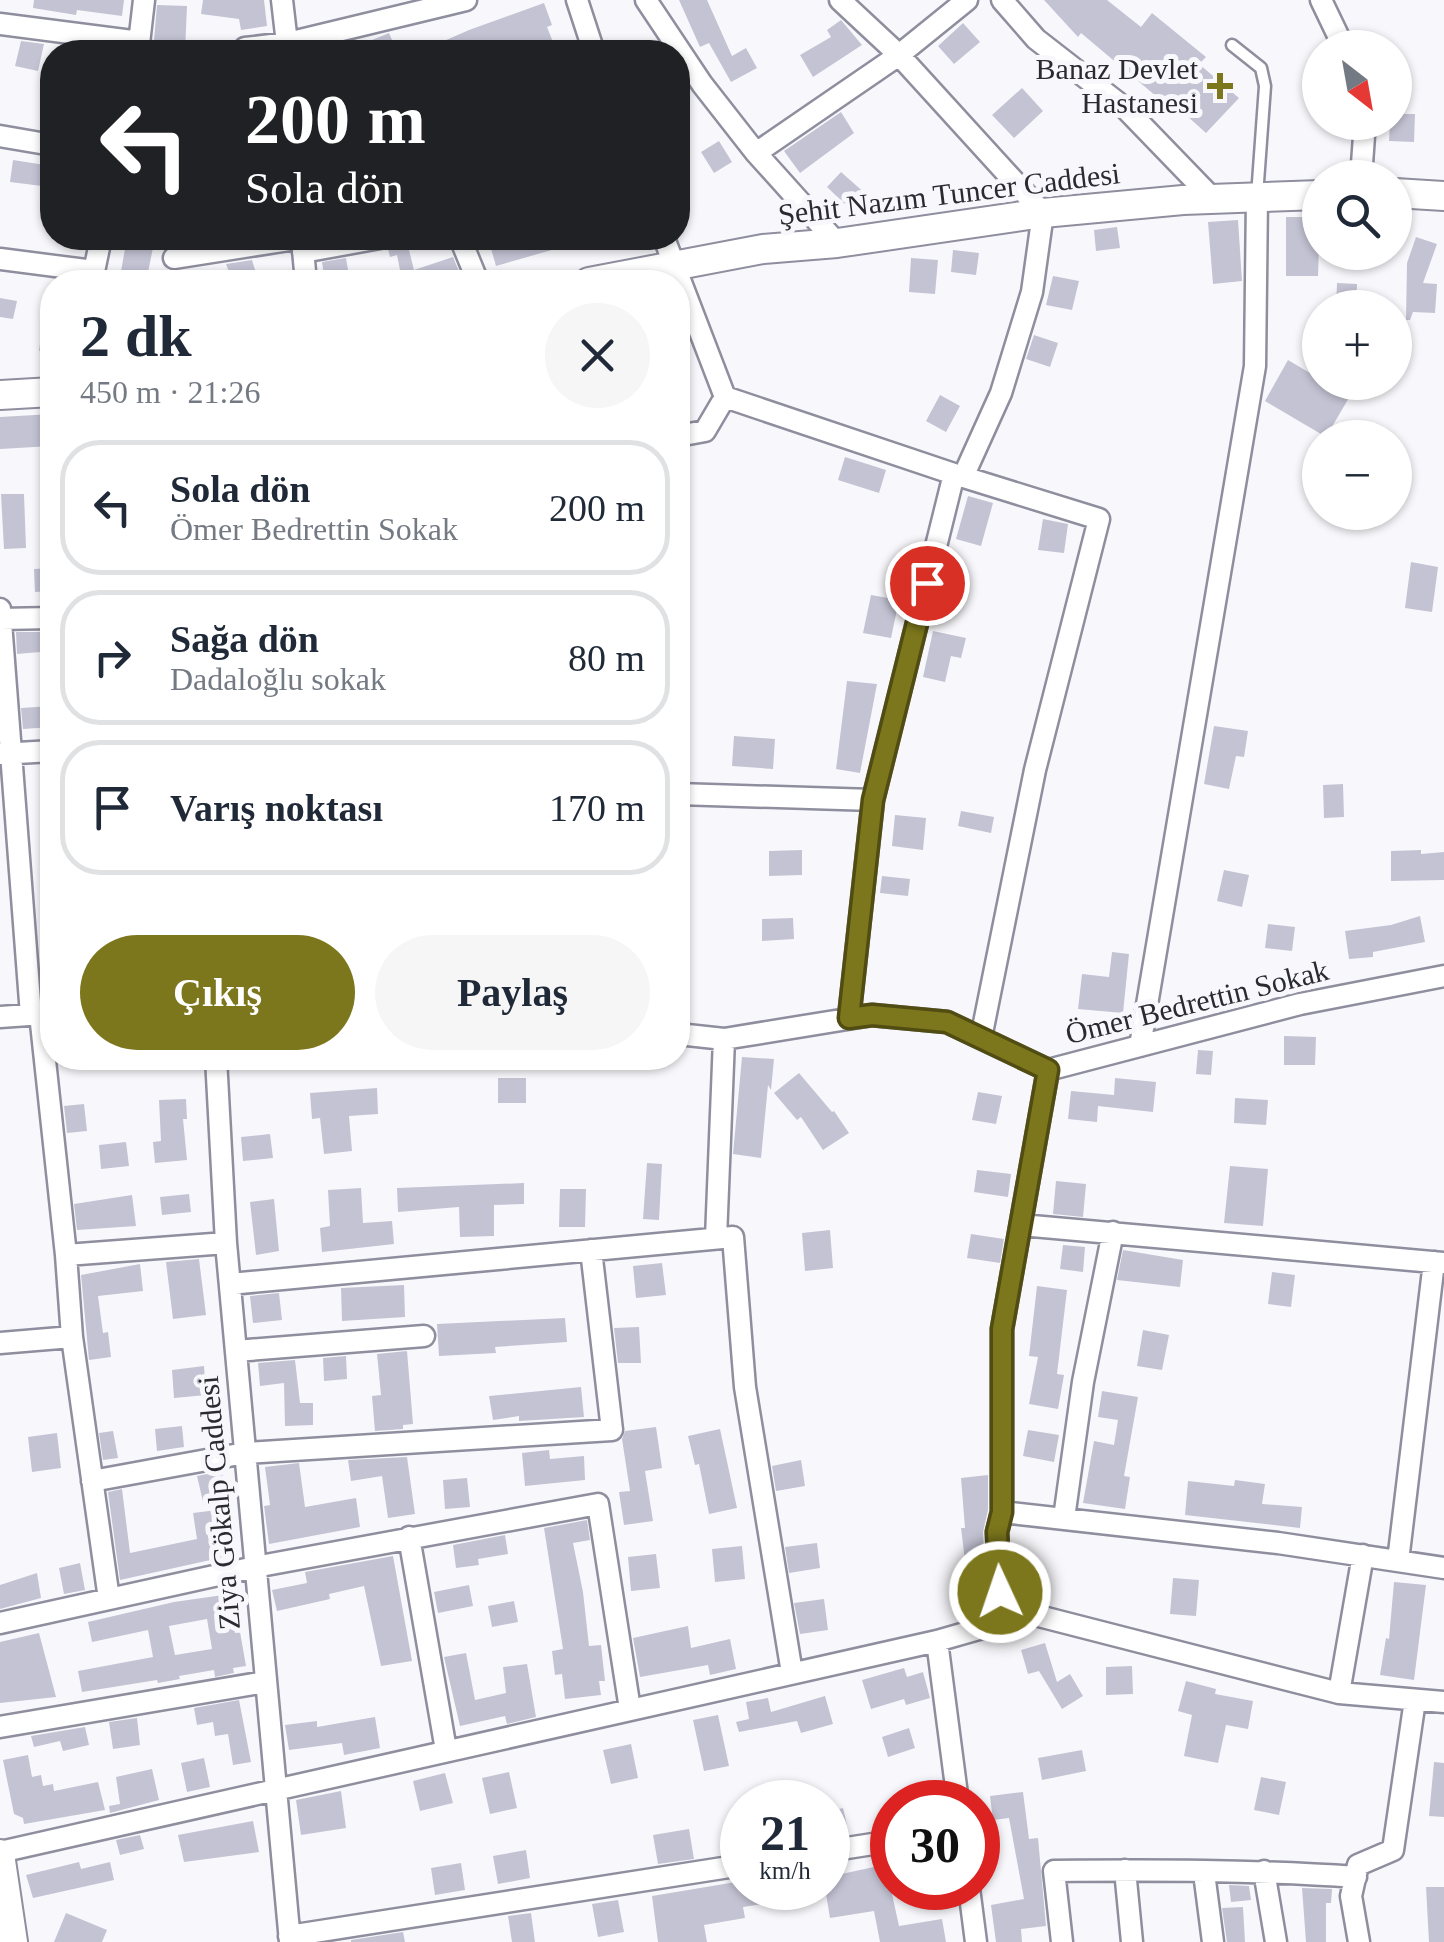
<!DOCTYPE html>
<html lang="tr">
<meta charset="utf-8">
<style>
body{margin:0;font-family:Georgia,serif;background:#f6f6f7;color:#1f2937;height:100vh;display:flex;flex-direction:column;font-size:38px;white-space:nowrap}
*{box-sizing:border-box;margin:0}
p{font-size:32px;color:#747a83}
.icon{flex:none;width:55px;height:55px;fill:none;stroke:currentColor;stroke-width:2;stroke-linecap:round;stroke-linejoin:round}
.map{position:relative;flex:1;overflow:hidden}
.sheet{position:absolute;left:40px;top:270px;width:650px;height:800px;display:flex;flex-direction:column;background:#fff;border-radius:40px;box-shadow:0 2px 8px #0004}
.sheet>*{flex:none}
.hud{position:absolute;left:40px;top:40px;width:650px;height:210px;border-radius:40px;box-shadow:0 2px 8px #0004;background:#202124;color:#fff;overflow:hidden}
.needle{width:65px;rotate:149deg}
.fabs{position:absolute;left:1302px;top:30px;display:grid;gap:20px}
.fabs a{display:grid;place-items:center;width:110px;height:110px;border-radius:50%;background:#fff;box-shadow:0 2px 8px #0004;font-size:50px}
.speed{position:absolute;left:720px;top:1780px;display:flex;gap:20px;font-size:50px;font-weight:700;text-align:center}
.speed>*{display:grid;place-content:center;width:130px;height:130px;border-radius:50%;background:#fff;box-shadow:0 2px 8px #0004;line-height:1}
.speed small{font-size:25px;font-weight:400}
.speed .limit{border:15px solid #d22;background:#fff;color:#111}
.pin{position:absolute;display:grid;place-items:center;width:85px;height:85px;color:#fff;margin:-42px;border:5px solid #fff;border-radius:50%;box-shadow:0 2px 10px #0007}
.me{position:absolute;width:110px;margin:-55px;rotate:357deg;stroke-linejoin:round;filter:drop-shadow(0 0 8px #0008)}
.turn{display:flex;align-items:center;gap:35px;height:210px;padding:0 40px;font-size:45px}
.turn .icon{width:130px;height:130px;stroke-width:2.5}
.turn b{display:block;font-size:70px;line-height:85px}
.round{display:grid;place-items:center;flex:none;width:105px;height:105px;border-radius:52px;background:#f6f6f7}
.headline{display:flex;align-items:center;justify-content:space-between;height:170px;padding:0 40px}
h1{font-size:60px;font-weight:600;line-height:75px}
.button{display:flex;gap:20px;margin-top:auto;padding:20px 40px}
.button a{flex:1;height:115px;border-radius:60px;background:#7c771c;color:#fff;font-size:40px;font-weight:600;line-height:115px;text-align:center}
.button a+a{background:#f6f6f7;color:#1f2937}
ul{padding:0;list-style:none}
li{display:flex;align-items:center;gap:30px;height:135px;margin:0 20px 15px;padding:0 20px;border:5px solid #e0e1e3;border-radius:40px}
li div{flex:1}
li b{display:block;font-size:38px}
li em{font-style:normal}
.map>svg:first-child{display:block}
.building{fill:#c3c3d4;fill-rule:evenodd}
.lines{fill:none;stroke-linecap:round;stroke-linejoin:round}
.lane-casing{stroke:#8e8e9e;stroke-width:15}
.street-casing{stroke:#8e8e9e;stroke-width:25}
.secondary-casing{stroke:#8e8e9e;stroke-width:32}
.lane{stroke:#fff;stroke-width:10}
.street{stroke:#fff;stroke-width:20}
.secondary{stroke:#fff;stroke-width:28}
.route-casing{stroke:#514d12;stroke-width:25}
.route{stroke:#7c771c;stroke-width:18}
.poi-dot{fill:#7c771c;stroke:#f8f8fc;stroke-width:4}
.labels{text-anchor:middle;stroke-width:10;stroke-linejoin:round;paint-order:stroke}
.poi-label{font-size:30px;fill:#2a2a31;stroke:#f8f8fc;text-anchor:end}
.street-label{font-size:30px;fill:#2a2a31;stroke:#f8f8fc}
</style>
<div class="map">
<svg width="1444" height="1942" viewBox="0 0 1444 1942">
<rect width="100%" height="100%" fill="#f8f8fc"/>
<path class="building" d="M34,0H124L122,16L77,10L76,15L33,8Z
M203,0H264L267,26L241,30L239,19L201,14Z
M679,0H707L732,56L746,48L757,68L731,82L709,43L700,47Z
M1044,0H1107L1141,27L1152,13L1206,57L1199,64L1239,98L1206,133L1167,98L1163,102L1081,33L1078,37Z
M544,3L552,25L547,27L557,52H532L527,40L495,52H419L469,30Z
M157,5L187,6L185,52H153Z
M841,20L862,45L813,77L800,55L831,37L827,30Z
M963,23L980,42L954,64L938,46Z
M389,33L397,52H343Z
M21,41L44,44L38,71L15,66Z
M1022,88L1043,111L1014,138L992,115Z
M841,112L854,133L800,173L784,151Z
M1395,114H1415L1414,142L1389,141L1390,122H1395Z
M719,141L732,162L714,173L701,152Z
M13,160L45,165L42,186L10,182Z
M841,172L867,195L852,211L827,187Z
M1286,217H1320L1318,276H1286Z
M1238,220L1242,281L1213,284L1208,222Z
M1117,227L1120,248L1096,251L1094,230Z
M1416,237L1437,244L1423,283L1437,284L1435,313L1413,312L1410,320H1406L1407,263Z
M127,238L154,243L146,282H119Z
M394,238H406L414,270L453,257L461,276L440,282H385L401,275L397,255L390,257L388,249Z
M516,238H576V243L496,266L490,245Z
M953,250L979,253L976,275L951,272Z
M346,258L350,282H325L322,262Z
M911,258L938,260L935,294L909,292Z
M252,260L256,273L233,282L226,264Z
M1053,276L1079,281L1072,310L1046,305Z
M1337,283L1357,284L1356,308H1336Z
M0,298L17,301L13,319L0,317Z
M44,312H52V352L39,351Z
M1034,335L1058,343L1050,367L1026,359Z
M1288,360L1320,379V382H1327L1350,396L1326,437L1265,401Z
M940,395L960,406L946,432L926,421Z
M52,414V446L0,449V417Z
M845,457L886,470L879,493L838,480Z
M1,494H24L26,548L4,549Z
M968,496L993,503L981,546L956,539Z
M1043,519L1068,524L1064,553L1038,550Z
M1411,562L1438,567L1432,612L1405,608Z
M52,568V591L35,592L34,569Z
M943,580L969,586L963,608L938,602Z
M871,595L899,600L891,638L863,633Z
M933,631L966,638L961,658L951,656L945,682L923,677Z
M16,632H52V651L17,654Z
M847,681L877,684L860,773L836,769Z
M52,706V727L23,729L21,708Z
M1214,726L1248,731L1244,757L1236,756L1229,789L1204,784Z
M734,736L775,739L773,769L732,766Z
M1343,784L1344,817L1324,818L1323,785Z
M961,811L994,817L991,833L958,826Z
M895,815L926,818L923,850L892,846Z
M802,850V875L769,876V851Z
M1421,850V854L1444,852V880L1391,881V851Z
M1224,870L1249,875L1242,907L1217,901Z
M882,876L910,879L908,896L880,893Z
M1420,916L1425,942L1373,952V957L1349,959L1345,931L1391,925Z
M793,918L794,939L762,941V919Z
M1268,924L1295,927L1292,951L1265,948Z
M1112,952L1129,954L1123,1013L1078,1009L1082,974L1109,977Z
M1284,1036L1316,1037L1315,1065H1284Z
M1198,1050L1213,1051L1211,1075L1196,1074Z
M742,1057L774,1059L771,1090L768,1085L761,1158L733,1154Z
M799,1073L832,1112L834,1111L849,1133L823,1150L801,1117L797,1120L774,1093Z
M498,1078H526V1103H498Z
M1115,1078L1156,1082L1153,1112L1098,1106L1097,1122L1068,1119L1071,1091L1114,1095Z
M377,1088L378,1114L349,1116L352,1151L324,1154L320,1118L312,1119L310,1093Z
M978,1092L1002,1096L996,1124L972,1120Z
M1235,1098L1268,1100L1266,1125L1234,1123Z
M186,1099L187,1119H183L187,1160L155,1163L153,1142L161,1141L159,1100Z
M84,1104L87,1131L67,1133L64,1106Z
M270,1134L273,1158L243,1161L241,1137Z
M126,1142L129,1166L101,1169L99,1145Z
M647,1163L662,1164L659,1220L643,1219Z
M1230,1166L1268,1169L1263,1226L1224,1223Z
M977,1170L1011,1174L1008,1197L974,1192Z
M1056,1181L1086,1184L1083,1217L1053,1214Z
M524,1183V1204L494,1205V1236L460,1237L459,1207L398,1212L397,1188Z
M361,1188L363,1223L392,1221L394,1244L322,1252L320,1228L330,1226L328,1190Z
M560,1189H586L585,1227H559Z
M189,1194L191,1212L162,1215L160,1197Z
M132,1195L136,1226L77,1230L74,1204Z
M274,1199L279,1251L256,1255L250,1202Z
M830,1230L833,1268L805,1271L802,1233Z
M971,1234L1004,1239L1000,1263L967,1258Z
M1063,1245L1085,1247L1083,1272L1060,1269Z
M1123,1250L1183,1260L1180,1287L1117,1280Z
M199,1259L206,1315L173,1319L166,1262Z
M662,1263L666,1295L636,1298L633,1266Z
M140,1264L143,1291L98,1296L103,1333L108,1332L111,1357L89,1360L81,1275Z
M1272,1272L1295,1275L1291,1307L1268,1304Z
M404,1285L405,1317L342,1321L341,1288Z
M1037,1286L1067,1290L1057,1374L1064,1375L1058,1409L1029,1404L1038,1357L1029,1356Z
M279,1293L282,1320L253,1323L250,1296Z
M565,1318L567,1342L495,1347L496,1353L439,1356L437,1324Z
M639,1327L641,1363H618L614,1328Z
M1143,1330L1169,1335L1162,1370L1137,1366Z
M407,1351L413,1424L403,1425V1429L375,1431L372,1396L381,1395L377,1354Z
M346,1356L347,1379L324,1381L323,1358Z
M295,1360L300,1403H313V1425L285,1426L284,1383L260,1386L258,1363Z
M204,1366L206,1395L174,1398L172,1370Z
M581,1387L584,1417L519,1421V1416L493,1420L489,1396Z
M1102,1391L1138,1397L1124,1476L1130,1477L1125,1509L1083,1503L1094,1441L1114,1445L1118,1420L1098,1417Z
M182,1426L184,1447L157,1451L155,1429Z
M656,1427L662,1468L645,1471L653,1521L624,1525L619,1492L630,1491L622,1439L625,1431Z
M720,1429L737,1508L709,1514L699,1464L695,1465L688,1436Z
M1028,1430L1059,1435L1054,1462L1023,1456Z
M113,1431L118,1458L103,1460L99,1433Z
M57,1433L61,1468L32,1472L28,1437Z
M549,1450L550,1459L584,1456L585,1480L525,1486L522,1453Z
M407,1457L415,1514L388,1518L382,1476L351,1481L348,1460Z
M801,1460L805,1486L776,1491L772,1466Z
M299,1463L305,1507L356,1498L360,1527L269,1544L264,1506L270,1505L265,1467Z
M222,1471L228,1501L204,1506L197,1476Z
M988,1475V1510L983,1532L986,1591L969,1593L961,1528H965L961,1478Z
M467,1478L470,1507L445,1509L443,1480Z
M1235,1480L1265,1484L1262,1504L1302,1507L1300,1528L1185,1515L1188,1481L1234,1486Z
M122,1489L130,1553L197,1539L193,1513L217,1510L224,1557L120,1580L108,1492Z
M587,1520L590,1540L573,1543L583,1592L589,1646L601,1645L605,1681H599L601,1695L565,1699L562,1674L555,1675L552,1651L563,1649L544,1528Z
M505,1535L508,1554L478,1559L479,1565L456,1568L453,1545Z
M817,1543L820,1568L789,1573L785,1547Z
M742,1546L745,1579L715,1582L712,1549Z
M656,1554L660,1588L631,1591L628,1557Z
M393,1556L412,1661L381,1666L364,1586L329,1594L330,1599L277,1611L272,1590L307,1583L305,1572Z
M80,1563L85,1590L64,1594L59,1568Z
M37,1573L41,1598L0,1609V1585Z
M1173,1578L1199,1580L1196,1616L1170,1614Z
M1394,1582L1426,1585L1414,1680L1380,1675L1386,1638L1389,1639Z
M469,1585L473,1606L438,1613L434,1592Z
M230,1594L235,1633L240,1632L246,1666L233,1668L234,1673L215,1677L214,1670L179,1676L180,1679L158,1683L157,1680L82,1692L78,1671L153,1657L148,1630L92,1642L88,1622L174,1602ZM207,1619L212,1649L175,1655L169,1626Z
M824,1599L828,1630L800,1634L794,1603Z
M514,1601L518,1622L492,1627L488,1606Z
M688,1626L691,1648L730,1639L736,1669L710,1675L708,1665L640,1677L633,1638Z
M39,1633L56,1697L0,1703V1642Z
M1045,1643L1057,1682L1070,1674L1083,1696L1062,1709L1039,1671L1028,1674L1021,1650Z
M466,1653L475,1700L506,1693L503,1667L527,1664L536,1717L507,1724L505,1716L460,1726L444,1657Z
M1132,1666L1133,1694L1106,1695V1667Z
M904,1668L907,1677L923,1672L930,1698L906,1705L904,1699L871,1709L862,1680Z
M1186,1681L1216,1689L1215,1694L1253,1701L1248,1729L1226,1725L1218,1763L1184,1756L1192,1715L1178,1711Z
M825,1696L833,1724L801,1733L797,1721L739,1732L736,1722L749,1719L746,1702L768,1698L771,1712Z
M239,1700L251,1762L233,1765L228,1734L215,1736L213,1722L197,1725L194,1708Z
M718,1715L729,1766L704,1771L693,1720Z
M375,1717L380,1748L344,1755L342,1743L289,1750L285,1725L317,1721V1727Z
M137,1718L140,1745L113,1749L109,1722Z
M85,1727L89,1745L63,1751L60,1741L34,1747L31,1736Z
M909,1728L915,1748L888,1757L882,1737Z
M631,1744L638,1778L611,1784L603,1750Z
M1082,1750L1086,1771L1042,1780L1038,1758Z
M28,1755L32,1777L41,1775L43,1786L53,1784L54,1791L98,1782L105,1810L24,1824L23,1818L14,1814L3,1760Z
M204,1758L210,1787L187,1792L181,1763Z
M1434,1762L1444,1763V1817L1429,1816Z
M152,1769L159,1800L110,1813L109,1806L120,1804L116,1777Z
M509,1772L517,1808L490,1814L482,1778Z
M445,1773L453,1803L420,1811L413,1781Z
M1261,1777L1286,1782L1279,1815L1254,1810Z
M341,1791L346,1828L301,1835L296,1800Z
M1023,1792L1029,1839L1038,1838L1046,1926L1021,1929L1022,1942H996L991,1905L1024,1899L1009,1818L993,1820L990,1796Z
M843,1808L849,1834L828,1837V1812Z
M253,1821L259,1852L184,1862L178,1835Z
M689,1829L694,1859L658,1864L653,1835Z
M140,1835L144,1849L120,1855L116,1840Z
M526,1850L530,1878L498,1884L493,1856Z
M79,1862L81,1869L110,1862L114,1880L33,1898L26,1875Z
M461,1863L465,1890L435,1895L431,1868Z
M892,1863V1894L899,1926L942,1919L946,1942H880L874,1911L830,1918L825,1888L828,1877Z
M742,1881V1888H766L768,1903L743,1907L745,1918L704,1925L707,1942H658L652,1896Z
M1229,1885L1249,1886L1251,1900L1231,1902Z
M1426,1887H1444V1942H1429Z
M1302,1888L1332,1889L1331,1903H1326V1942H1306Z
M618,1900L624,1932L598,1937L592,1904Z
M1243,1907L1245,1942H1227L1222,1908Z
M66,1913L107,1930L102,1942H54Z
M531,1913L535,1942H512L508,1916Z
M403,1932L405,1942H351V1940Z"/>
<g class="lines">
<defs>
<path id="lane" d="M1232,45L1261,68L1265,86L1257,196"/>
<path id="street" d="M282,0L288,52
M577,0L594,52
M646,0L702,84L756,153L837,243
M840,0L899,55L1043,213L1032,292L1001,393L963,477
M1002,0L1036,39L1126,109L1213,199
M1321,0L1344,48
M0,24L140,42
M245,48L288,43L466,0
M138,52L144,0
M0,136L52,145
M756,153L899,55L967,0
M1361,178L1365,122
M460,238L478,282
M664,238L725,397L705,431L678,436
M302,239L306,282
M303,252L380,238
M174,258L302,238
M0,259L94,271
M92,281L101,238
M725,397L954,474L1099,519L1035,770L981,1038
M0,609L31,1015
M0,619L52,618
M0,754L52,751
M678,794L873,800
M40,1014L66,1255L226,1243
M0,1017L43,1014
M849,1018L873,800L954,474
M678,1034L724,1039L872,1015L947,1022L1048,1070L1300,1004L1444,976
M1140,1046L1255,366L1257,197
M216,1058L226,1243L290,1942
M1021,1225L1444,1263
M716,1238L724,1039
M66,1255L72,1337L109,1599
M230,1284L733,1237L745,1387L792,1673
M0,1343L72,1337
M236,1351L424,1336
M92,1481L245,1453L612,1430L591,1250
M1002,1512V1329L1048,1070
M1064,1518L1083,1382L1113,1232
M409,1537L446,1750
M1398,1561L1434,1262
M1001,1622L997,1532L1002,1512L1278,1543L1444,1568
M0,1623L255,1567L598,1504L630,1709
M937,1641L958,1802
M1339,1693L1363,1555
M0,1727L265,1682
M828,1851L892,1841
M0,1852L937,1641L1031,1614L1339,1693L1444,1702
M1125,1870L1132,1942
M1264,1871L1276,1942
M1204,1873L1213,1942
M969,1888L976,1942
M289,1936L742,1865
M1062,1942L1054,1871C1154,1870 1255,1870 1356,1877
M1359,1942L1351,1896L1358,1865L1393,1850L1415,1700"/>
<path id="secondary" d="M1395,193L1444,196
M589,282L763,249L837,243L1043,213L1183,200L1320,195
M0,395L52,392
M0,1854L13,1942"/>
</defs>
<use href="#lane" class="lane-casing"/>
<use href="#street" class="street-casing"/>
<use href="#secondary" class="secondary-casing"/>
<use href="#lane" class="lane"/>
<use href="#street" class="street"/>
<use href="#secondary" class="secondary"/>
</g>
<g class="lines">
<defs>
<path id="route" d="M927,583L873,800L849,1018L872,1015L947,1022L1048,1070L1002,1329V1512L997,1532L1000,1592"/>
</defs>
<use href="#route" class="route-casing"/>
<use href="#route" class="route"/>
</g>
<path class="poi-dot" d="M1215 71h10v10h10v10h-10v10h-10v-10h-10v-10h10z"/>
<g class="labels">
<g class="poi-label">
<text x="1198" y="79">Banaz Devlet<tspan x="1198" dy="34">Hastanesi</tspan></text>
</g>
<g class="street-label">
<text transform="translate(949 194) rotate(-7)" y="10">Şehit Nazım Tuncer Caddesi</text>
<text transform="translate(1197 1002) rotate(-14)" y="10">Ömer Bedrettin Sokak</text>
<text transform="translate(219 1503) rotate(-95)" y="10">Ziya Gökalp Caddesi</text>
</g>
</g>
</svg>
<div class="fabs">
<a><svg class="needle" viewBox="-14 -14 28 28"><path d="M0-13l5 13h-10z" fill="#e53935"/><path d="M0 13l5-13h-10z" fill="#747a83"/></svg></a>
<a><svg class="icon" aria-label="search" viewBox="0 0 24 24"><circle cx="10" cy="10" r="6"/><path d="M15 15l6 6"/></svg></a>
<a>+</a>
<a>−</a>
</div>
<div class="speed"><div>21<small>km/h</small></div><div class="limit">30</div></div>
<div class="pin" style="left:927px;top:583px;background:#d93025"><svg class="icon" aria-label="arrive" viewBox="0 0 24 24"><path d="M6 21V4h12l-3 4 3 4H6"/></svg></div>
<svg class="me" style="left:1000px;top:1592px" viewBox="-20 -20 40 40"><circle r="17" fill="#7c771c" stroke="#fff" stroke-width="3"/><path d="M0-11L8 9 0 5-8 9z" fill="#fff"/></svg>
<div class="hud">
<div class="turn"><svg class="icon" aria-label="left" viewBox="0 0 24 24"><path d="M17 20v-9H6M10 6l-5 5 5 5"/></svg><div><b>200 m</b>Sola dön</div></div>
</div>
<section class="sheet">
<div class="headline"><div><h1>2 dk</h1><p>450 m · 21:26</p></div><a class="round"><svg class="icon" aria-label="close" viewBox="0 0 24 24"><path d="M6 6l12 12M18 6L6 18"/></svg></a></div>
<ul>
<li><svg class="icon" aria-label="left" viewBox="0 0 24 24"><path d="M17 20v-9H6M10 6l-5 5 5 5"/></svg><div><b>Sola dön</b><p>Ömer Bedrettin Sokak</p></div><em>200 m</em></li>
<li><svg class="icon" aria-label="right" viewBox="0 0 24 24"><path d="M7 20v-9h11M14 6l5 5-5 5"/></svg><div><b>Sağa dön</b><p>Dadaloğlu sokak</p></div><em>80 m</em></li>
<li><svg class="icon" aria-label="arrive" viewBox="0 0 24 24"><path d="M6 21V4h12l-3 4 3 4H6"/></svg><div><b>Varış noktası</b></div><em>170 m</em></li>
</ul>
<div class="button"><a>Çıkış</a><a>Paylaş</a></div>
</section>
</div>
